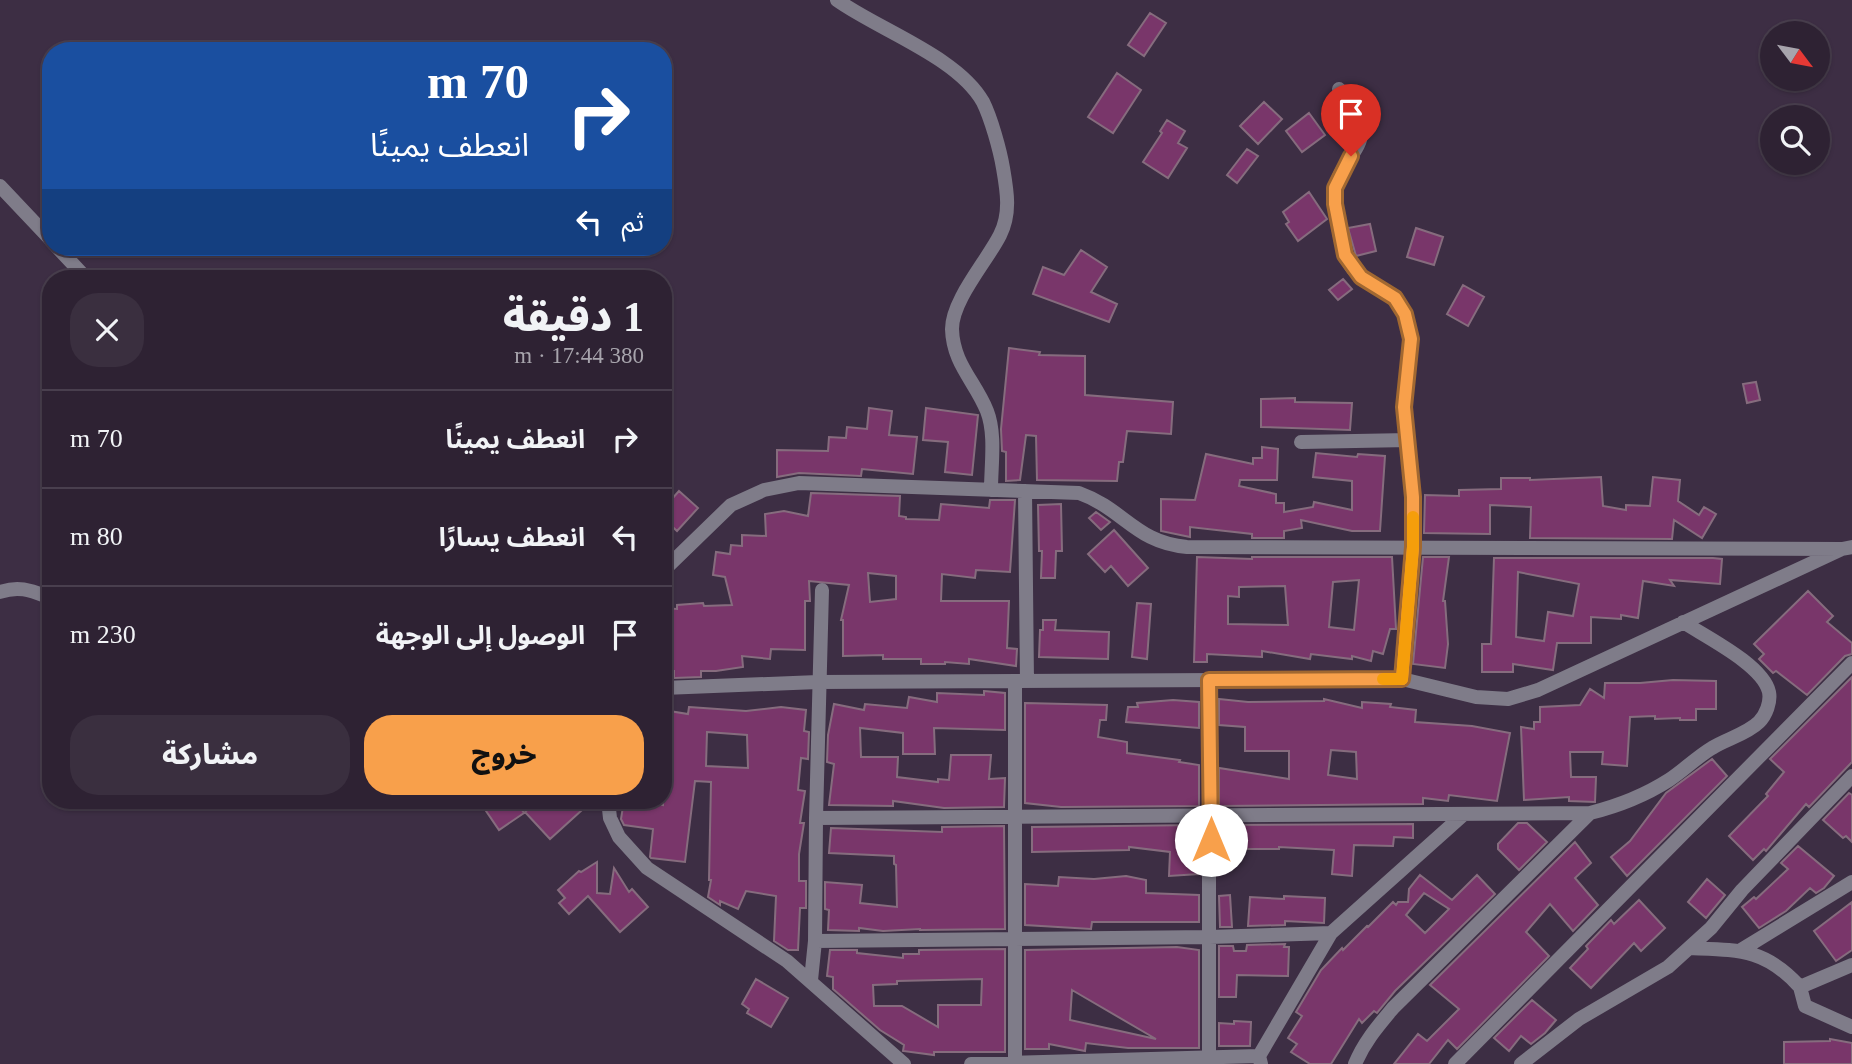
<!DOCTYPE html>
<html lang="ar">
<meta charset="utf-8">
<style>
body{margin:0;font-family:"Times New Roman","Noto Sans Arabic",serif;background:#3a2f3f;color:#f1f3f6;direction:rtl;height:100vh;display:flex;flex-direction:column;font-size:26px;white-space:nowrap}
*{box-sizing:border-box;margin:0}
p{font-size:23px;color:#a7a4ac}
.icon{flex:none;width:38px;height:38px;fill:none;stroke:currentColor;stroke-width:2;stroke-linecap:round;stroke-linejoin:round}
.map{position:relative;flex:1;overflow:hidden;direction:ltr}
.drawer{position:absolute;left:42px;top:270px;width:630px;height:539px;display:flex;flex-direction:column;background:#2e2233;border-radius:28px;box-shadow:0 2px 5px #0004,0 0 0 2px #493f4e;direction:rtl}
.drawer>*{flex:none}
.guide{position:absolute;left:42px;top:42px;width:630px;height:214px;border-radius:28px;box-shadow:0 2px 5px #0004,0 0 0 2px #493f4e;direction:rtl;background:#1a4fa0;color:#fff;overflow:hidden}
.needle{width:46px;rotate:122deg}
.controls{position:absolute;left:1760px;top:21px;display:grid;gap:14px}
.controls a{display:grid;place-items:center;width:70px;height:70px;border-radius:50%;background:#2e2233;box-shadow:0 2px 5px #0004,0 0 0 2px #493f4e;font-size:35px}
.pin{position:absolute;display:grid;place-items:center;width:60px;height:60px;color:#fff;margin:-72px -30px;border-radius:50% 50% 50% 0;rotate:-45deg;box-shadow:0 0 7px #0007}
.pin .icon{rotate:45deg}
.me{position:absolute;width:77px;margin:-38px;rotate:0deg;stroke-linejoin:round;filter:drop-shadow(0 0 5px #0008)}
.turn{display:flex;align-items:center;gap:24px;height:147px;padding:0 28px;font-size:32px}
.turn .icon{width:91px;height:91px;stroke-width:2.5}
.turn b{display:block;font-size:49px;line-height:60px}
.then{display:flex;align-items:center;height:66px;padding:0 28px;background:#0003;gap:14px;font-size:26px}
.round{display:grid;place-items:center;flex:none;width:74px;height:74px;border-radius:28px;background:#3a2f3f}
.overview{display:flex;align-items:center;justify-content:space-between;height:119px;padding:0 28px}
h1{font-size:42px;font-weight:800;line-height:52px}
.action{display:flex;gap:14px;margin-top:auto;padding:14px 28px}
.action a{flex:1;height:80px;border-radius:28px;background:#f8a04b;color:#111;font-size:28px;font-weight:800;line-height:80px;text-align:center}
.action a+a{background:#3a2f3f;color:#f1f3f6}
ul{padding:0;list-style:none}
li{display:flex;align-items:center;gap:21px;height:98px;padding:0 28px;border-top:2px solid #493f4e}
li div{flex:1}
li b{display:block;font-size:26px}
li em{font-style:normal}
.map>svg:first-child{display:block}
.building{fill:#79366a;stroke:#866c7e;stroke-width:2;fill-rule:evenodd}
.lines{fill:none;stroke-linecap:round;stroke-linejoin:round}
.street{stroke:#7f7c89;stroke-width:14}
.route-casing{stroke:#a16831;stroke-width:18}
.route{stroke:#f8a04b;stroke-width:12}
.slow{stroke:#f59e0b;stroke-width:12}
</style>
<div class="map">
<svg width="1852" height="1064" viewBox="0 0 1852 1064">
<rect width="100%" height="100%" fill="#3d2e44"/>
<path class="building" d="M1150,13L1166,23L1144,56L1128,45Z
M1117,73L1141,90L1113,133L1088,117Z
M1264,102L1282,119L1258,144L1240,126Z
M1309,113L1325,135L1302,152L1286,131Z
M1167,120L1185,131L1178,143L1187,148L1168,178L1143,162L1162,133L1160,131Z
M1247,149L1258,156L1237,183L1227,175Z
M1309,192L1327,219L1298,241L1286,224L1289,222L1283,212Z
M1370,224L1376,251L1356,256L1348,228Z
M1416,228L1443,237L1434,265L1407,257Z
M1081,250L1107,267L1091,292L1117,304L1109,322L1033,294L1043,267L1064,275Z
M1343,279L1352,289L1338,300L1329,290Z
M1463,285L1484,297L1468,326L1447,314Z
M1009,348L1040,352L1039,355L1085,356V395L1173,402L1171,434L1127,431L1123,462H1119L1117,481L1037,480L1036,436L1026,435L1020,480L1006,481V452L1002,451L1001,429Z
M1756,382L1760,400L1747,403L1743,384Z
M1295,398V402L1352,403L1350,430L1261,427V399Z
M869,408L892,411L889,435L917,437L913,474L862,469L861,476L799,473L777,477V450L828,451L829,437L846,438L847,427L867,429Z
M926,408L978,415L972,475L945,472L948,442L923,440Z
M1262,447L1278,449L1277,480H1240L1239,486L1276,494V503H1284V512L1313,507L1314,502L1352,510V481L1313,477L1316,453L1357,457L1358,454L1385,456L1380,531H1352L1301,520L1302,528L1284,531V538H1252V534L1190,527V537L1161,531V499L1195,500L1206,454L1253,464V458H1262Z
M1601,477L1603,506L1626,510V505L1650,506L1653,477L1680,480L1678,501L1699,515L1704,507L1716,514L1702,538L1674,520L1672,539L1530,538L1531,507L1490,505V534L1424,533L1425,495L1459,496V490L1501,489V478H1530V480Z
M679,491L698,508L677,531L663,518V509Z
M811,493L900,496L899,516L906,517V519L939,520L941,504L989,508L990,500H1015L1010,572L976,570L975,578L942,574L941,601H1009L1007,648L1017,649L1016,666L969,659V664L945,662V664H921V659H883V655L843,656V620H841L849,585L809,581L810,601H805V650L771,649L770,659L742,656L743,667L716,671H701V677L674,678V671L663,670V608L677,609V605L703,603L704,606L732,605L725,577L713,575L716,552L730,554L731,545L742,546V535L766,536L765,514L784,511L808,516ZM868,573L896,576V599L870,602Z
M1061,504L1062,551H1056L1055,578H1041L1042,551H1039L1038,505Z
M1096,512L1110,522L1101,530L1089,518Z
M1114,530L1148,568L1128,586L1111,566L1105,572L1088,554Z
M1197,557L1252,559V557H1392L1396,629H1390L1383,654L1373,651L1371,661L1352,656V659L1311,654L1310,659L1262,651V657L1207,654V662H1194ZM1359,580L1354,630L1329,627L1333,582ZM1285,586L1288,625L1228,624V596L1239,597V587Z
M1423,557H1449L1443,601H1445L1448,644L1445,668L1413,664Z
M1494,558H1713L1722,559L1720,584L1670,580L1674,586L1643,581L1638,618L1621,615V619L1591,617V643H1557L1553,670L1513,664V672H1482V644H1491ZM1518,572L1579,584L1573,616L1548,612L1544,641L1516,637Z
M1808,591L1833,616L1827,622L1852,643V654L1845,656L1807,695L1776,671L1773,673L1759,659L1764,654L1754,644Z
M1137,603L1151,604L1147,659L1132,657Z
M1043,620H1056L1055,630L1109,632L1108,659L1039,657L1040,630H1043Z
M1852,677V762L1809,807L1806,804L1766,851L1764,849L1753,860L1729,836L1768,796L1766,794L1784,772L1770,759Z
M1673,680L1716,681V709H1696V720H1680V718L1655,719V716L1630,717L1627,766L1602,764L1603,752H1570L1571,777H1596L1595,802L1569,801V797L1524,800L1521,727L1534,729V722H1540V707L1580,705L1590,689L1604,698L1605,683H1640Z
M984,691L1005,693V730L934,728L935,754H903V733L860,728L861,757H898L897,777L938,782V779L949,780L951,755H991L989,779L1005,778L1004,807L944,808L893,801V806L829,805L834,764L827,762L828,735L834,704L864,710L865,704L907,708L909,697L937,702V693L984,695Z
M1219,699L1248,702L1324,701V699L1362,708V702L1391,704L1390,707L1416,710L1415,722L1472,726L1510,733L1497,801L1449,795L1448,801L1423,798V804L1219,806V768L1289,779V751H1245V727L1219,725ZM1331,750L1356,752L1357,779L1328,775Z
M1173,700L1199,702V728L1126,722L1128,707H1138L1137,703Z
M1025,703L1107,705L1106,720H1100L1098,737L1127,742V753L1180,760L1179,762L1199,765V806L1061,807L1025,803Z
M689,707L746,711L781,707L806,710L804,731L809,732L808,759L801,758L798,790L805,791L800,823H804L799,854V881H806V908H800L798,950H788L774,941L776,896L746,891L738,909L720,901V905L708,897L711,880H709L711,782L695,781L685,862L651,858L650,857L653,829L624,825L621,819L624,800L663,805V710L688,714ZM707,732L747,735L748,768L706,766Z
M1712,759L1727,776L1627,876L1611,857L1630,841L1666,793Z
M1849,793L1852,795V842L1846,836L1843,838L1823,820Z
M491,800H515L524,813L499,830L482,805Z
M539,800H570L582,810L550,839L525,812Z
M1518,823H1527L1547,842L1519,870L1498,849V844Z
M1413,824V838L1394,837L1393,846L1354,845L1352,876L1332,874L1334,850L1279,847V849H1227L1228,872L1219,873V825Z
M1199,825V874L1169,876L1170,852L1129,847V850L1032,852V827Z
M1004,826L1005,929L920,930V929L883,931L859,928V931L828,930L829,910L825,909V882L862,885L860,903L897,907L896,865L894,864V856L829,853L831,828L942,832V827Z
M1575,842L1591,863L1575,878L1598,905L1573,931L1550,904L1526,932L1549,956L1457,1049L1448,1040L1429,1064H1394L1418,1034L1427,1041L1459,1009L1430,985Z
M1798,846L1834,876L1824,888L1816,893L1810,888L1786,911L1759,928L1742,907L1754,897L1756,899L1788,869L1781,863Z
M597,862V893L610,894L614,868L629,892L632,889L648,907L620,932L588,896L569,914L559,903L565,898L558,890L579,871L581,872Z
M1420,875L1452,900L1477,875L1495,894L1395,991L1377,1013L1374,1011L1362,1023L1359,1019L1331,1064H1310L1291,1052L1297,1044L1288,1038L1302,1016L1296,1012L1321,970L1342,948L1343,950L1367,926L1368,927L1393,902L1396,905L1398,902H1408L1409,889ZM1424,893L1449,909L1425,933L1406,915Z
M1126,876L1146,880V893L1199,895V922H1092L1091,929L1025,925V884L1058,886L1059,877L1094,879Z
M1707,879L1725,895L1706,918L1688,902Z
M1230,895L1232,927H1220L1219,896Z
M1284,896L1325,898L1324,923L1285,921V925L1248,926L1250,897L1284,899Z
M1639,900L1665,928L1641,951L1634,943L1591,988L1570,968L1588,949L1586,946L1611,920L1614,924Z
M1852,902V950L1836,961L1814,931Z
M1285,944L1284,947H1289L1288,976L1237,975L1236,997H1219V946H1233L1234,951H1246L1247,945Z
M1177,947L1199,950V1048H1128L1086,1043L1085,1051L1049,1044V1049H1025V950ZM1072,990L1156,1039L1070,1020Z
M1005,949V1052H934V1055L903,1051L904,1045L880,1030L833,989V977L827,976L830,950H857V953L903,958V954H919V950ZM982,979L981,1005H938V1027L902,1006H874L873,985L897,984V981Z
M756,979L788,998L771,1027L747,1013L749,1009L742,1004Z
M1532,1000L1556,1020L1545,1033L1531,1044L1521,1036L1509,1051L1494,1038Z
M1234,1021L1251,1022L1250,1046H1219V1023L1234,1024Z
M1830,1039L1852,1043V1064H1784V1042L1830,1041Z"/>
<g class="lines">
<path class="street" d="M837,0C879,30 958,57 983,102C991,118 1000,150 1003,168C1007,191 1011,213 1000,235C987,261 952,300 952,329C953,364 975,381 987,411C996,434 991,465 991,490
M1339,89C1396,149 1326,153 1335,208C1339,228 1340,253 1353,269C1372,293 1397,288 1408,323C1417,350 1402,380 1404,408C1405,438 1412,468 1414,498C1416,558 1407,619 1402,679
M0,186L51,240
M57,247L86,278
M1301,442L1409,440
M1025,491L1027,681
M663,571L731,505L764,490L799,483L1079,493C1124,509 1136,543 1187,547L1842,549
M822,590L816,818L1590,813L1393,1008C1378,1026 1364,1042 1355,1064
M0,592C20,585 32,591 51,598
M1209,680V1057
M1015,681V1063
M663,688L818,682L1402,679L1476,697L1508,699L1538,690L1842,549L1852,547
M608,800L610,818L619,837L647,868L787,961L904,1064
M1590,813C1618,806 1644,796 1669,780C1684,770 1697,757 1712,748C1726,739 1747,734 1759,722C1766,715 1771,702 1769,692C1763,665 1706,637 1683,622
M1331,933L1464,814
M815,941L1210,937L1331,933L1259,1056L1261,1064
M1689,948C1738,950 1765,948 1800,987
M1741,950L1852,882
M1852,965L1800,987L1805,1006L1852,1027
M811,980L815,941L816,818
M971,1064L1259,1056
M1455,1064L1852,663
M1521,1064L1579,1019L1668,967L1711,928L1742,890L1852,776"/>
</g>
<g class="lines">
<defs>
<path id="route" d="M1211,840L1209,680L1402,679L1413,547V497L1404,407L1411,339L1405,314L1395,298L1361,277L1345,255L1335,204V188L1351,156"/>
</defs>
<use href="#route" class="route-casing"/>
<use href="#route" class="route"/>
<path class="slow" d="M1383,679H1402L1413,547V517"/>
</g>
</svg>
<div class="controls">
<a><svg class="needle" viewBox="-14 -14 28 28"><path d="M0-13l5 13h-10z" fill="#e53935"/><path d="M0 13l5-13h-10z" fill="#a7a4ac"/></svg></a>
<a><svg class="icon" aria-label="search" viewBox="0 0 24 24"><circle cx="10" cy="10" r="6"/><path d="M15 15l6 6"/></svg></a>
</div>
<div class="pin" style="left:1351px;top:156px;background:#d93025"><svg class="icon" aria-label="arrive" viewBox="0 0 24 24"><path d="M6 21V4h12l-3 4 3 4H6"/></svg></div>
<svg class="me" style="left:1211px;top:840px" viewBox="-20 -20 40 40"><circle r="19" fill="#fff"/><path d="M0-13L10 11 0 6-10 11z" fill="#f8a04b"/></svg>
<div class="guide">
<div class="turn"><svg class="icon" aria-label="right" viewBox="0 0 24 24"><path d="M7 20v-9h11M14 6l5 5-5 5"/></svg><div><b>70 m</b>انعطف يمينًا</div></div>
<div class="then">ثم<svg class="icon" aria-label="left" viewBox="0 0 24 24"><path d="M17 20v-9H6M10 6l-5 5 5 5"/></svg></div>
</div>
<section class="drawer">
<div class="overview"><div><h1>1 دقيقة</h1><p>380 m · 17:44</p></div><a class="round"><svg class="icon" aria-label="close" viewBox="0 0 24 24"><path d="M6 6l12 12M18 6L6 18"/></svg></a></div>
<ul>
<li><svg class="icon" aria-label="right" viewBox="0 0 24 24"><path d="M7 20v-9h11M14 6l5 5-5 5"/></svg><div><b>انعطف يمينًا</b></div><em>70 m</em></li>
<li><svg class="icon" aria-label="left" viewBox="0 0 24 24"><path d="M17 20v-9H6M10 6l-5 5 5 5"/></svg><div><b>انعطف يسارًا</b></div><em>80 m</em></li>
<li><svg class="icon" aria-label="arrive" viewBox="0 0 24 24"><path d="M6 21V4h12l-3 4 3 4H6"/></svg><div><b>الوصول إلى الوجهة</b></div><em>230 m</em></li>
</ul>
<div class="action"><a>خروج</a><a>مشاركة</a></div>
</section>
</div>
